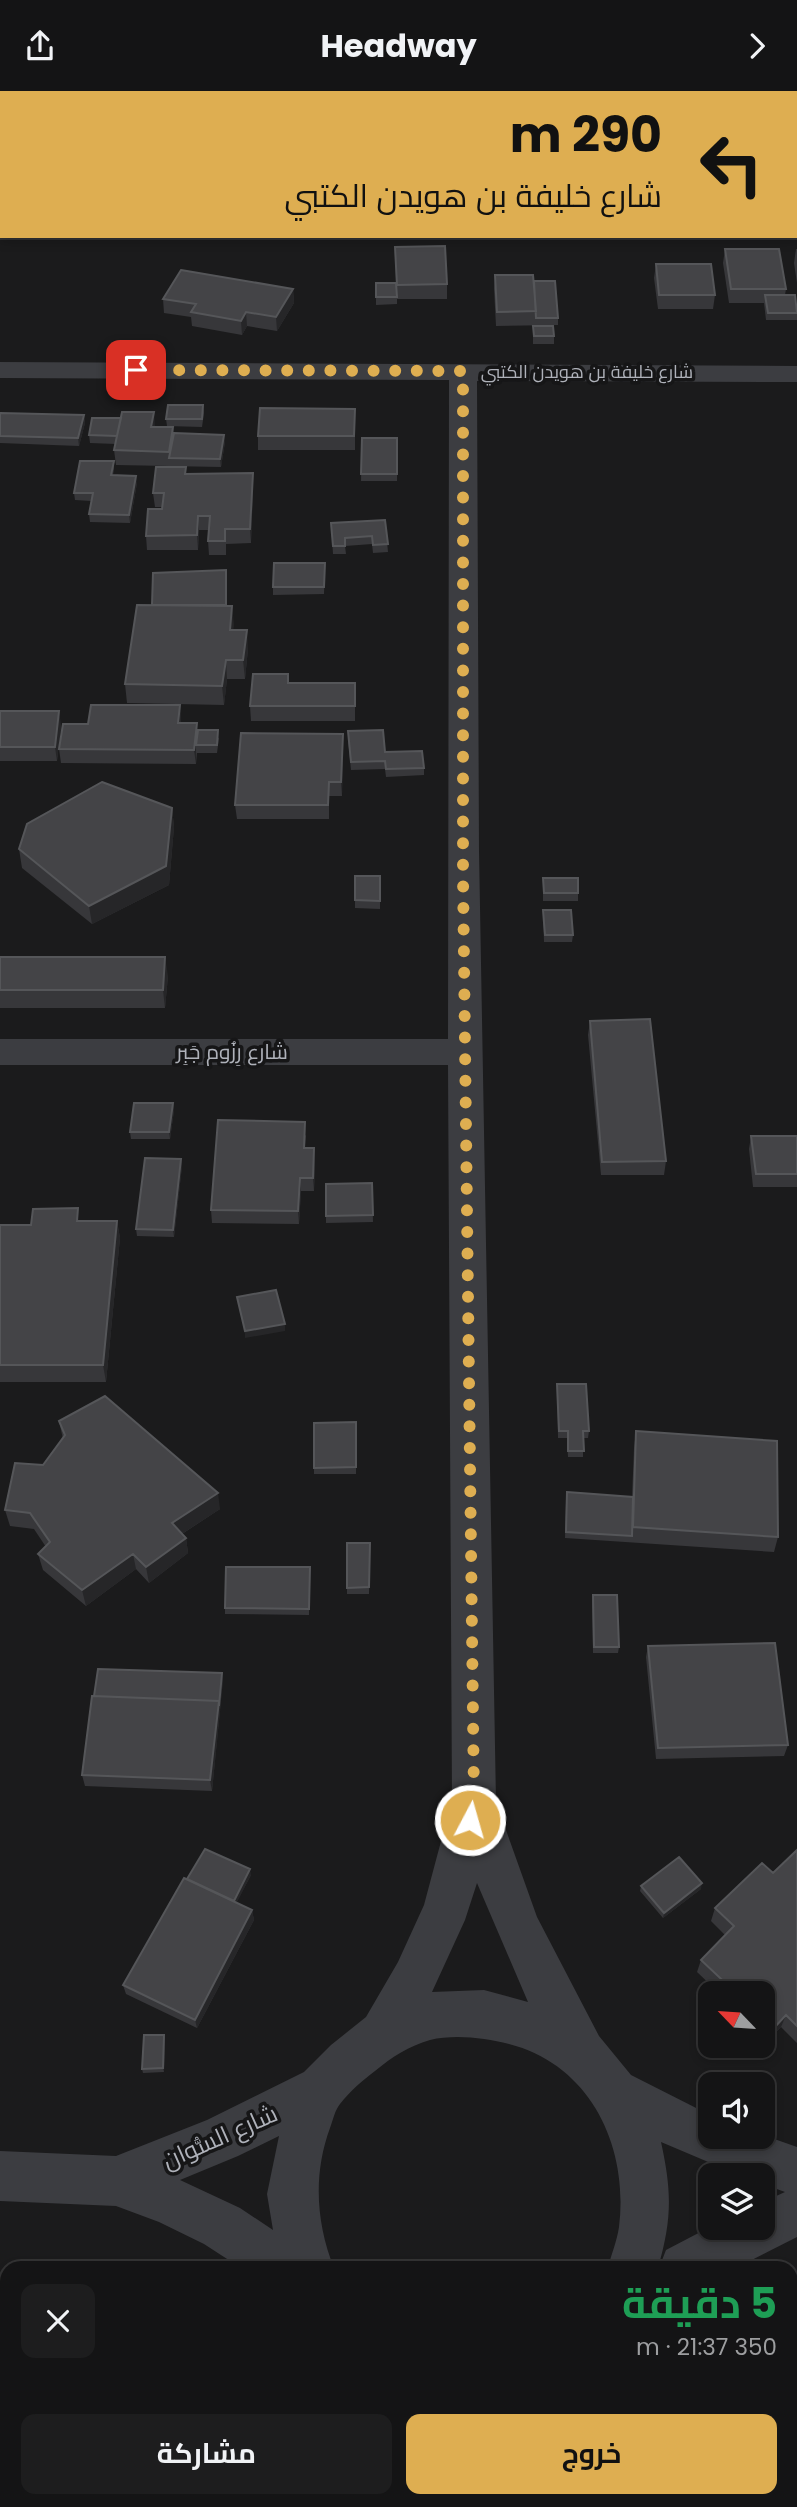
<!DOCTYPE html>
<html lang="ar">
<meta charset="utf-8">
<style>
body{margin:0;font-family:Poppins,Cairo,sans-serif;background:#1d1d1e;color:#f1f3f6;direction:rtl;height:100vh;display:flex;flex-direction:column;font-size:26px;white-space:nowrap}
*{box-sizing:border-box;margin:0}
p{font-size:23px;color:#9d9ea0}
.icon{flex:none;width:38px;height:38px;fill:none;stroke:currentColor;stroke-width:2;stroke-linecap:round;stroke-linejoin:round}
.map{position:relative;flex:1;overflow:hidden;direction:ltr}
.details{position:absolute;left:0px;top:2170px;width:798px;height:247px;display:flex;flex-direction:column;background:#141415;border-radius:21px 21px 0 0;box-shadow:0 4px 10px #0003,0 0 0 2px #333334;direction:rtl}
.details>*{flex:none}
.top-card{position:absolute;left:0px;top:0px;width:798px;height:147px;box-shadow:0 4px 10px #0003,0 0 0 2px #333334;direction:rtl;background:#deae51;color:#111;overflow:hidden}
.needle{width:46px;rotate:295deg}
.tools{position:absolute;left:698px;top:1890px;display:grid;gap:14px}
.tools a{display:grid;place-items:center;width:77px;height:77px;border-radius:14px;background:#141415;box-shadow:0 4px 10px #0003,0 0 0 2px #333334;font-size:35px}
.pin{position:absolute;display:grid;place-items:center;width:60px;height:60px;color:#fff;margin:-30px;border-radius:14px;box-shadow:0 4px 10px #0006}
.me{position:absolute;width:77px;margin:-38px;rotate:6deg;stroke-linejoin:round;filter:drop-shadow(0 0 5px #0008)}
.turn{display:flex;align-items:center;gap:24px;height:147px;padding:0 21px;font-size:32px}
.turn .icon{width:91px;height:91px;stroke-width:2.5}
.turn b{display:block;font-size:49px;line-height:60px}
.round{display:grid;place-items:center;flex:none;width:74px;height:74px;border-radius:14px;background:#1d1d1e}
.overview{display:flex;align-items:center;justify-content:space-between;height:119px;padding:0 21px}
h1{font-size:42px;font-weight:700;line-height:52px;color:#1e9e55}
.cta{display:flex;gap:14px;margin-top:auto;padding:14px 21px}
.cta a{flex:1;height:80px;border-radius:14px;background:#deae51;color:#111;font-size:28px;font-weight:700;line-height:80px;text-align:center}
.cta a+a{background:#1d1d1e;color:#f1f3f6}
header{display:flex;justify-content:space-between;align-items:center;height:91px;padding:0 21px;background:#141415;font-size:32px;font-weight:700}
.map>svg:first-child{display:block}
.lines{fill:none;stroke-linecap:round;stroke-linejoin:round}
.minor{fill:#3c3d41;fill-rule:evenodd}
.wall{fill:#37373a}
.shaded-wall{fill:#262628}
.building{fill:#444447;stroke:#555659;stroke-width:2}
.route{stroke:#deae51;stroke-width:12;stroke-dasharray:0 21.6}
.labels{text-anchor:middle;stroke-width:7;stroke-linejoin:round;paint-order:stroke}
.far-street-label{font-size:18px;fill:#afb2ba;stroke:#161617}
.street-label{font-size:21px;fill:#afb2ba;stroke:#161617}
.near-street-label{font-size:24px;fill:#afb2ba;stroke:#161617}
</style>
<header><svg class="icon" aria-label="forward" viewBox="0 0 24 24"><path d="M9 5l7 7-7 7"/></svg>Headway<svg class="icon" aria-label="share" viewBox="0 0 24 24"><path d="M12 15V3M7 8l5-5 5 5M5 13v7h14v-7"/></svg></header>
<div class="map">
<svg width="797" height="2416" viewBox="0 0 797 2416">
<rect width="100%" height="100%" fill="#1b1b1c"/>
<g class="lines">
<path class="minor" d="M0,271L797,275V291L477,290L479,760L496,1711L537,1826L599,1945L631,1984L710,2024V2046L763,2044L797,2056V2146L736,2177H659L666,2159L710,2136L763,2137V2111L785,2101L763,2093V2084H739L661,2051C672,2101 672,2128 658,2177H608C611,2164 617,2150 619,2136C629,2056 591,1974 509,1953C485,1947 455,1943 430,1949C409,1955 392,1966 375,1980C363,1989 350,2000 340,2013C335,2019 333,2029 330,2037C313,2083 316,2132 334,2177H241L204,2153L159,2131L116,2115L0,2110V2060L116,2065L207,2029L304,1981L331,1954L366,1926L398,1871L424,1814L452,1709L448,974H0V948H448L449,289L0,287ZM477,1792L528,1911L484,1899L432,1901L465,1829ZM279,2045L267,2103L273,2139L240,2117L180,2089L238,2065Z
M408,2410H462L464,2416H410Z
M486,2410H540L538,2416H484Z"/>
</g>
<path class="wall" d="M395,156L447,193V208H397V213L376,214V192H396Z
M725,158L786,198L785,204L797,215V229H766L764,212H729L723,172Z
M796,158H797V192L794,172Z
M656,173L715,204L713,218H658L654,187Z
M495,184L534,190L558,227V234L496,235L494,198Z
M293,198L294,212L277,240L247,235L242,244L192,235L191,226L164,222L163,208Z
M533,235L554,245V253H533Z
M203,314L204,322L202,336L167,335L166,328Z
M355,318V359H258V345Z
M0,322L84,324L85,332L79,355L0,352Z
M121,327L155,336H173L174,342L225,351L221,376L116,374L114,359L116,353L90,352L89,344Z
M362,347H397V390H361Z
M114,370V378L113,384L137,392L130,432L90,431L89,423L91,410L75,409L74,402Z
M187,383L253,397L251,452L226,453V464H209L208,450L209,439H199L198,459H147L146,445L162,418V416H155L153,402Z
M385,429L388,461L373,462L372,453L345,455L346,463H333L331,432Z
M325,472L324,503L273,504V496Z
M226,479L227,515H232L233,539L248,558L245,588H227L224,614L127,612L125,593L152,514Z
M288,592H355V630H251L250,615Z
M180,614L181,632L219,647L217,662H197V661L196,673L61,672L59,658L88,633Z
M0,620L61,634L57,670H0Z
M343,643L342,705H329V728H237L235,714Z
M348,648L385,661L424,677V684L386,686L385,678L351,679Z
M172,717L174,736L169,794L92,833L22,777L19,758Z
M355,785H380V818L355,817Z
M543,787L578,802V810H543Z
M543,819L573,844L572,851H544Z
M0,866L168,885L165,917H0Z
M590,930L666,1070L664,1084H601L588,944Z
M173,1012L174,1019L170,1048H131L130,1041Z
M306,1044L305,1057L315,1071L314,1100H301L299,1133L212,1132L211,1119Z
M751,1045H797V1096H753L749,1058Z
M181,1068L182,1075L174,1146L137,1145L136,1138Z
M372,1092L373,1131L326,1132V1093Z
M80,1130H117L120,1147L106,1291H0V1134H31Z
M557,1293L589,1340L588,1347H583V1366H568L567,1347H558Z
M59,1330L220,1418L182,1443L186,1447L188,1462L149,1492L136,1478L86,1515L43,1479L38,1463L46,1456L34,1438L10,1435L5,1419L43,1374L63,1348Z
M356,1331V1383H314V1332Z
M636,1340L778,1446L774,1461L565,1447L566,1408L632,1406L634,1357Z
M347,1452H370L369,1503H347Z
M310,1483L309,1524L225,1523V1517Z
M593,1504L619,1556L618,1562H593L592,1510Z
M648,1555L788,1654L784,1665L656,1668L646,1566Z
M223,1588L212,1700L85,1695L82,1684Z
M797,1759V1952L781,1936L768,1950L763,1945V1902H719L697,1881L701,1869L725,1844L711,1830L715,1817L773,1782Z
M251,1784L236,1812L252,1819L254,1829L197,1937L126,1903L123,1894L187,1788Z
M641,1795L701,1798L663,1827L640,1800Z
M164,1944L165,1949L164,1981L143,1982L142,1978Z"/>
<path class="shaded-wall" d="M293,198L294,212L277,240L276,226Z
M246,221L247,235L242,244L241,230Z
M154,321L155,335L151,336Z
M84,324L85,332L79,355L78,347Z
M173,336L174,350L169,367V361Z
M224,344L225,351L221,376L220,368Z
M253,382V397L251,452L250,438Z
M136,385L137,392L130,432L129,424Z
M198,425L199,439L198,459L197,444Z
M232,515L234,534L231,558L230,539Z
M247,539L248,558L245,588L243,569Z
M226,569L227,588L224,614L222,595Z
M180,614L181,628L180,646L178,632Z
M59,620L61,634L57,670L55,656Z
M197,632L198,647L196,654V673L194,659Z
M343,643V657L342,705L341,691Z
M172,717L174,736L169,794L92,833L89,815Z
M165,866L168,885L165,917L163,899Z
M173,1012L174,1019L170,1048L169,1041Z
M314,1057L315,1071L314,1100L313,1087Z
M181,1068L182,1075L174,1146L173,1139Z
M300,1087L301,1100L299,1133L298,1120Z
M117,1130L120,1147L106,1291L103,1274Z
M285,1233V1240L245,1247V1240Z
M218,1402L220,1418L174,1448L172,1432Z
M186,1447L188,1462L149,1492L146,1476Z
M133,1463L136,1478L86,1515L82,1499Z
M222,1582L223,1588L220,1621L212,1700L210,1689Z
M250,1778L251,1784L233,1819L232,1814Z
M702,1792L701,1798L663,1827L664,1822Z
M252,1819L254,1829L197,1937L195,1929Z
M786,1924L781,1936L768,1950L773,1938Z
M164,1944L165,1949L164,1981L163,1977Z"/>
<path class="building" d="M445,155L447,193L397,194L395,156Z
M725,158H779L786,198H731Z
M656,173H711L715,204H659Z
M181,179L293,198L276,226L246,221L241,230L191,221L196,213L163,208Z
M495,184H533L536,220L497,221Z
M534,190H555L558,227H536Z
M376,192H396L397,206H376Z
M765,204H795L797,222H768Z
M533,235H553L554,245H534Z
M168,314H203L202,328H166Z
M260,317L355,318L354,345H258Z
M122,321H154L151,336H173L169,361L114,359Z
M0,322L84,324L78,347L0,345Z
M92,327H121L117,345L89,344Z
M174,342L224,344L220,368L169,367Z
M362,347H397V383H361Z
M80,370H114L111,384L136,385L129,424L89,423L93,402H74Z
M156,376H186L185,383L253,382L250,438H225V450H208L210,425H198L197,444L146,445L148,418H162L164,402H153Z
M385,429L388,453L373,454L372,445L345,447V455H333L331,432Z
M274,472H325L324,496H273Z
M226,479V514H152L153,482Z
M137,514L232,515L230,539H247L243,569H226L222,595L125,593Z
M253,583H288V592H355V615H250Z
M91,614H180L178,632H197L194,659L59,658L63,633H88Z
M0,620H59L55,656H0Z
M198,639H218L217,654H196Z
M383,639L385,661L422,660L424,677L386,678L385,670L351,671L348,640Z
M241,642L343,643L341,691H329L328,714H235Z
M102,691L172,717L166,775L89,815L19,758L27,733Z
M355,785H380V810L355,809Z
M543,787H578V802H544Z
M543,819H571L573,844H545Z
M0,866H165L163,899H0Z
M650,928L666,1070L602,1071L590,930Z
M134,1012H173L169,1041H130Z
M218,1029L305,1031L304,1057H314L313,1087H300L298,1120L211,1119Z
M751,1045H797V1083H756Z
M145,1067L181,1068L173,1139L136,1138Z
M372,1092L373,1124L326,1125V1093Z
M78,1117L77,1130H117L103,1274H0V1134H31L33,1118Z
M276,1199L285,1233L245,1240L237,1206Z
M557,1293H586L589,1340H583L584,1360H568V1340H559Z
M105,1305L218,1402L172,1432L186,1447L146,1476L133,1463L82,1499L38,1463L50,1451L30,1422L5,1419L15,1372L43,1374L65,1344L59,1330Z
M356,1331V1376L314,1377V1332Z
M636,1340L777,1350L778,1446L633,1436Z
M567,1401L633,1406L632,1445L566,1441Z
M347,1452H370L369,1496L347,1497Z
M226,1476H310L309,1518L225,1517Z
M593,1504H617L619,1556H594Z
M775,1552L788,1654L658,1657L648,1555Z
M98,1578L222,1582L219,1615V1610L94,1605Z
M92,1605L219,1610L210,1689L82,1684Z
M205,1758L250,1778L234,1810L187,1788Z
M797,1759V1935L786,1924L773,1938L763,1929V1902H736L701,1869L734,1835L715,1817L762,1772L773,1782Z
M679,1766L702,1792L664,1822L641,1795Z
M184,1787L252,1819L195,1929L123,1894Z
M144,1944H164L163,1977L142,1978Z"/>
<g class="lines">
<path class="route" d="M136,279L463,280V785L474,1709L470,1729"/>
</g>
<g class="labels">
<g class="far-street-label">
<text x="587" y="287">شارع خليفة بن هويدن الكتبي</text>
</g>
<g class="street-label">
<text x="232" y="968">شارع رِزُوم جَبِر</text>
</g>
<g class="near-street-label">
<text transform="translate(220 2046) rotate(-24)" y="8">شارع السُّوان</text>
</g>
</g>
</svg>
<div class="tools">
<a><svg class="needle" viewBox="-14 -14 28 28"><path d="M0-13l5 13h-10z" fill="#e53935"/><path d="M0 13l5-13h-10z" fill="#9d9ea0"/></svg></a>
<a><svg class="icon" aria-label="sound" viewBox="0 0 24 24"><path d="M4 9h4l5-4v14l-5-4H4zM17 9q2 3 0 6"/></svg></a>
<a><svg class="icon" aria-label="layers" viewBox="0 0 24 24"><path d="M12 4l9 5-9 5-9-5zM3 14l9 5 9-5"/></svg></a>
</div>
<div class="pin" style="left:136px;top:279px;background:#d93025"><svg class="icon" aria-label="arrive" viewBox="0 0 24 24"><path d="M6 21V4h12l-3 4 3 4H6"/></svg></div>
<svg class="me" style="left:470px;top:1729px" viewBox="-20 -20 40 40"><circle r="17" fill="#deae51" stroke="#fff" stroke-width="3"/><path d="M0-11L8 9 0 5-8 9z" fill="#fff"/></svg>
<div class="top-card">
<div class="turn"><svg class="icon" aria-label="left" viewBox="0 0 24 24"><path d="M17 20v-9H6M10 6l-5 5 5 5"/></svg><div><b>290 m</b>شارع خليفة بن هويدن الكتبي</div></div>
</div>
<section class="details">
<div class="overview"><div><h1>5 دقيقة</h1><p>350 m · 21:37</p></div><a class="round"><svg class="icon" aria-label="close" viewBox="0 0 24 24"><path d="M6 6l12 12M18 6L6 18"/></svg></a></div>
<div class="cta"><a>خروج</a><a>مشاركة</a></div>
</section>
</div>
